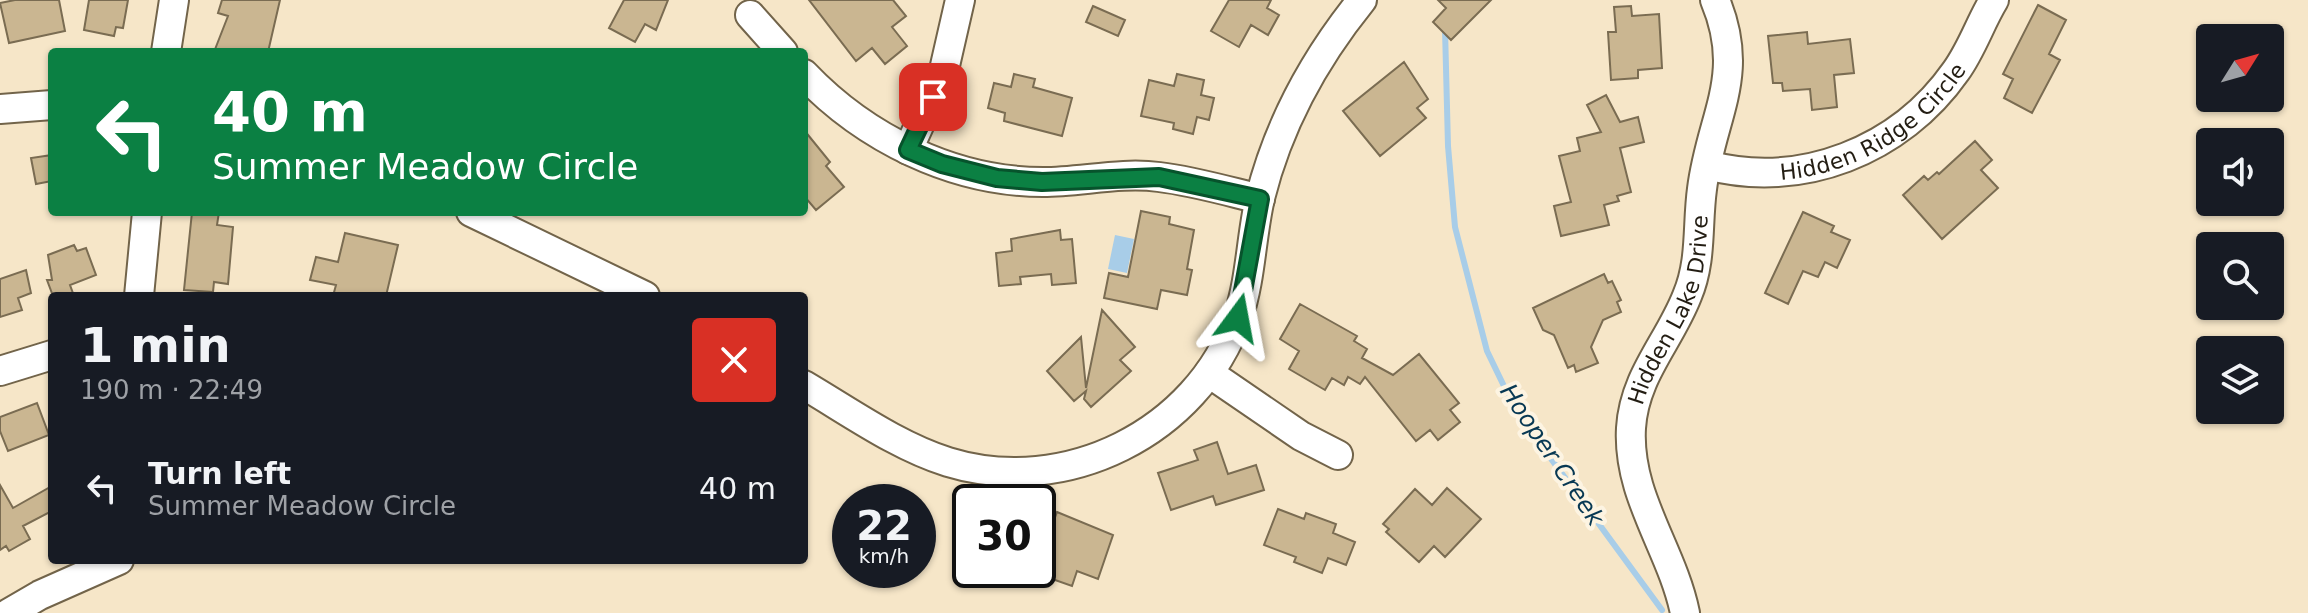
<!DOCTYPE html>
<meta charset="utf-8">
<style>
body{margin:0;font-family:"DejaVu Sans",sans-serif;background:#20242c;color:#f1f3f6;height:100vh;display:flex;flex-direction:column;font-size:30px;white-space:nowrap}
*{box-sizing:border-box;margin:0}
p{font-size:26px;color:#9ea1a6}
.icon{flex:none;width:44px;height:44px;fill:none;stroke:currentColor;stroke-width:2;stroke-linecap:round;stroke-linejoin:round}
.map{position:relative;flex:1;overflow:hidden}
.sheet{position:absolute;left:48px;top:292px;width:760px;height:272px;display:flex;flex-direction:column;background:#171b24;border-radius:8px;box-shadow:0 2px 6px #0004}
.sheet>*{flex:none}
.guide{position:absolute;left:48px;top:48px;width:760px;height:168px;border-radius:8px;box-shadow:0 2px 6px #0004;background:#0b8043;color:#fff;overflow:hidden}
.needle{width:52px;rotate:53deg}
.buttons{position:absolute;left:2196px;top:24px;display:grid;gap:16px}
.buttons a{display:grid;place-items:center;width:88px;height:88px;border-radius:8px;background:#171b24;box-shadow:0 2px 6px #0004;font-size:40px}
.speed{position:absolute;left:832px;top:484px;display:flex;gap:16px;font-size:40px;font-weight:700;text-align:center}
.speed>*{display:grid;place-content:center;width:104px;height:104px;border-radius:50%;background:#171b24;box-shadow:0 2px 6px #0004;line-height:1}
.speed small{font-size:20px;font-weight:400}
.speed .limit{border:4px solid #111;border-radius:12px;background:#fff;color:#111}
.pin{position:absolute;display:grid;place-items:center;width:68px;height:68px;color:#fff;margin:-34px;border-radius:16px;box-shadow:0 4px 12px #0006}
.me{position:absolute;width:88px;margin:-44px;rotate:13deg;stroke-linejoin:round;filter:drop-shadow(0 0 6px #0008)}
.turn{display:flex;align-items:center;gap:28px;height:168px;padding:0 32px;font-size:36px}
.turn .icon{width:104px;height:104px;stroke-width:2.5}
.turn b{display:block;font-size:56px;line-height:68px}
.round{display:grid;place-items:center;flex:none;width:84px;height:84px;border-radius:8px;background:#20242c}
.overview{display:flex;align-items:center;justify-content:space-between;height:136px;padding:0 32px}
h1{font-size:48px;font-weight:700;line-height:60px}
ul{padding:0;list-style:none}
li{display:flex;align-items:center;gap:24px;height:120px;padding:0 32px}
li div{flex:1}
li b{display:block;font-size:30px}
li em{font-style:normal}
.map>svg:first-child{display:block}
.water{fill:#a8cde8}
.lines{fill:none;stroke-linecap:round;stroke-linejoin:round}
.stream{stroke:#a8cde8;stroke-width:6}
.building{fill:#cab691;stroke:#7a6c52;stroke-width:2}
.minor-casing{stroke:#72644a;stroke-width:32}
.minor{stroke:#fff;stroke-width:28}
.route-casing{stroke:#07532c;stroke-width:20}
.route{stroke:#0b8043;stroke-width:14}
.labels{text-anchor:middle;stroke-width:8;stroke-linejoin:round;paint-order:stroke}
.street-label{font-size:22px;fill:#231d13;stroke:#fdf4e2}
.water-label{font-size:24px;font-style:italic;fill:#073853;stroke:#fdf4e2}
</style>
<div class="map">
<svg width="2308" height="613" viewBox="0 0 2308 613">
<rect width="100%" height="100%" fill="#f6e6c8"/>
<path class="water" d="M1115,235L1134,239L1127,273L1108,269Z"/>
<g class="lines">
<path class="stream" d="M1445,29L1448,146L1455,227L1487,351L1516,411L1662,610"/>
</g>
<path class="building" d="M15,0H59L65,31L9,43L0,3Z
M89,0H128L123,28L116,27L114,36L84,30Z
M222,0H280L268,52H214L228,16L218,13Z
M624,0H668L656,30L645,24L635,42L609,28Z
M809,0H893L906,16L892,27L907,46L885,64L872,48L856,61Z
M1229,0H1271L1267,8L1279,15L1268,35L1251,25L1239,47L1211,31Z
M1438,0H1491L1451,40L1433,22L1446,8Z
M2038,5L2066,20L2049,54L2060,60L2032,113L2004,98L2013,79L2003,74Z
M1093,6L1125,20L1118,36L1086,22Z
M1631,6L1632,16L1659,14L1662,68L1638,70V78L1611,80L1608,32H1616L1614,7Z
M1807,32L1808,44L1850,39L1854,73L1834,75L1837,107L1812,110L1810,89L1783,91L1782,83H1773L1768,36Z
M1404,62L1428,99L1417,108L1426,118L1380,156L1343,111Z
M1014,74L1035,79L1033,87L1072,98L1062,136L1004,121L1005,113L988,108L994,83L1011,87Z
M1177,74L1204,80L1201,95L1214,98L1209,120L1197,117L1193,134L1173,129L1174,123L1141,116L1149,80L1174,86Z
M1606,95L1620,122L1638,117L1644,142L1620,148L1631,192L1617,196L1619,201L1604,205L1609,225L1561,236L1554,206L1571,202L1559,156L1580,151L1577,138L1601,132L1587,105Z
M804,130L830,162L826,166L844,187L816,210L804,196Z
M1975,141L1992,160L1981,170L1998,188L1942,239L1903,195L1924,176L1928,180L1937,172L1939,174Z
M52,155V181L36,184L31,158Z
M1141,211L1170,217L1169,224L1194,230L1187,269L1192,270L1187,295L1161,290L1157,309L1104,298L1109,273L1128,277Z
M192,212H219L217,225L233,227L228,284L214,282L213,292L184,290Z
M1803,212L1834,226L1831,232L1850,240L1837,268L1825,262L1818,277L1803,271L1788,304L1765,293Z
M1060,230L1061,240L1072,239L1076,283L1052,285L1051,274L1020,277L1021,284L999,286L996,253L1012,251L1011,239Z
M345,233L398,245L386,296H333L336,285L310,280L316,257L338,262Z
M74,245L77,251L86,248L96,275L70,285L74,296H53L47,280H52L48,255Z
M26,270L31,293L18,298L22,310L0,317V279Z
M1604,274L1608,283L1612,281L1621,300L1617,302L1621,312L1603,320L1591,347L1598,363L1576,372L1574,365L1568,368L1554,335L1543,330L1533,308Z
M1300,304L1357,336L1354,341L1367,349L1362,358L1393,375L1419,354L1459,403L1450,410L1460,422L1438,440L1430,430L1416,441L1365,377L1360,384L1348,377L1344,385L1332,378L1325,390L1289,369L1299,351L1280,339Z
M1102,310L1135,347L1120,360L1131,371L1091,407L1084,399L1086,391L1074,401L1047,371L1081,337L1086,388Z
M37,403L49,435L8,451L0,431V417Z
M1217,442L1228,474L1256,465L1264,490L1216,505L1213,496L1171,510L1158,473L1198,460L1194,450Z
M0,485L13,508L52,486V511L23,526L30,539L9,551L6,546L0,550Z
M1447,488L1481,519L1445,557L1434,546L1419,562L1386,532L1389,529L1383,524L1415,489L1432,505Z
M1278,509L1304,519L1306,513L1336,524L1333,533L1355,542L1346,565L1328,558L1322,573L1294,562L1296,557L1264,545Z
M1057,512L1113,535L1098,579L1077,571L1072,586L1038,574V526L1050,531Z"/>
<g class="lines">
<defs>
<g id="minor">
<path d="M750,15L783,52"/>
<path d="M166,52L174,0"/>
<path d="M804,74C865,138 953,182 1043,182C1081,182 1120,172 1159,177C1193,181 1227,191 1260,199"/>
<path d="M0,109L52,105"/>
<path d="M908,150L944,70L960,0"/>
<path id="s1" d="M1707,165C1801,190 1900,151 1956,71C1972,49 1980,23 1994,0"/>
<path d="M471,212L645,296"/>
<path d="M139,296L147,212"/>
<path d="M0,371L52,355"/>
<path d="M1209,373L1301,436L1338,455"/>
<path d="M804,385C850,412 897,446 948,462C1065,498 1197,433 1238,317C1251,279 1251,237 1260,198C1278,126 1315,58 1362,0"/>
<path d="M9,613L40,595L119,560"/>
<path id="s2" d="M1685,613C1672,549 1627,496 1631,428C1634,376 1669,342 1687,296C1702,261 1697,225 1702,189C1711,116 1747,76 1715,0"/>
</g>
</defs>
<use href="#minor" class="minor-casing"/>
<use href="#minor" class="minor"/>
</g>
<g class="lines">
<defs>
<path id="route" d="M933,97L908,150L942,164L997,178L1042,182L1159,177L1260,199L1238,318"/>
</defs>
<use href="#route" class="route-casing"/>
<use href="#route" class="route"/>
</g>
<g class="labels">
<g class="street-label">
<text dy="8" stroke="none"><textPath href="#s1" startOffset="182">Hidden Ridge Circle</textPath></text>
<text dy="8" stroke="none"><textPath href="#s2" startOffset="320">Hidden Lake Drive</textPath></text>
</g>
<g class="water-label">
<text transform="translate(1552 455) rotate(56)" y="8">Hooper Creek</text>
</g>
</g>
</svg>
<div class="buttons">
<a><svg class="needle" viewBox="-14 -14 28 28"><path d="M0-13l5 13h-10z" fill="#e53935"/><path d="M0 13l5-13h-10z" fill="#9ea1a6"/></svg></a>
<a><svg class="icon" aria-label="sound" viewBox="0 0 24 24"><path d="M4 9h4l5-4v14l-5-4H4zM17 9q2 3 0 6"/></svg></a>
<a><svg class="icon" aria-label="search" viewBox="0 0 24 24"><circle cx="10" cy="10" r="6"/><path d="M15 15l6 6"/></svg></a>
<a><svg class="icon" aria-label="layers" viewBox="0 0 24 24"><path d="M12 4l9 5-9 5-9-5zM3 14l9 5 9-5"/></svg></a>
</div>
<div class="speed"><div>22<small>km/h</small></div><div class="limit">30</div></div>
<div class="pin" style="left:933px;top:97px;background:#d93025"><svg class="icon" aria-label="arrive" viewBox="0 0 24 24"><path d="M6 21V4h12l-3 4 3 4H6"/></svg></div>
<svg class="me" style="left:1238px;top:318px" viewBox="-20 -20 40 40"><path d="M0-17L14 15 0 8-14 15z" fill="#0b8043" stroke="#fff" stroke-width="4"/></svg>
<div class="guide">
<div class="turn"><svg class="icon" aria-label="left" viewBox="0 0 24 24"><path d="M17 20v-9H6M10 6l-5 5 5 5"/></svg><div><b>40 m</b>Summer Meadow Circle</div></div>
</div>
<section class="sheet">
<div class="overview"><div><h1>1 min</h1><p>190 m · 22:49</p></div><a class="round" style="background:#d93025;color:#fff"><svg class="icon" aria-label="close" viewBox="0 0 24 24"><path d="M6 6l12 12M18 6L6 18"/></svg></a></div>
<ul>
<li><svg class="icon" aria-label="left" viewBox="0 0 24 24"><path d="M17 20v-9H6M10 6l-5 5 5 5"/></svg><div><b>Turn left</b><p>Summer Meadow Circle</p></div><em>40 m</em></li>
</ul>
</section>
</div>
